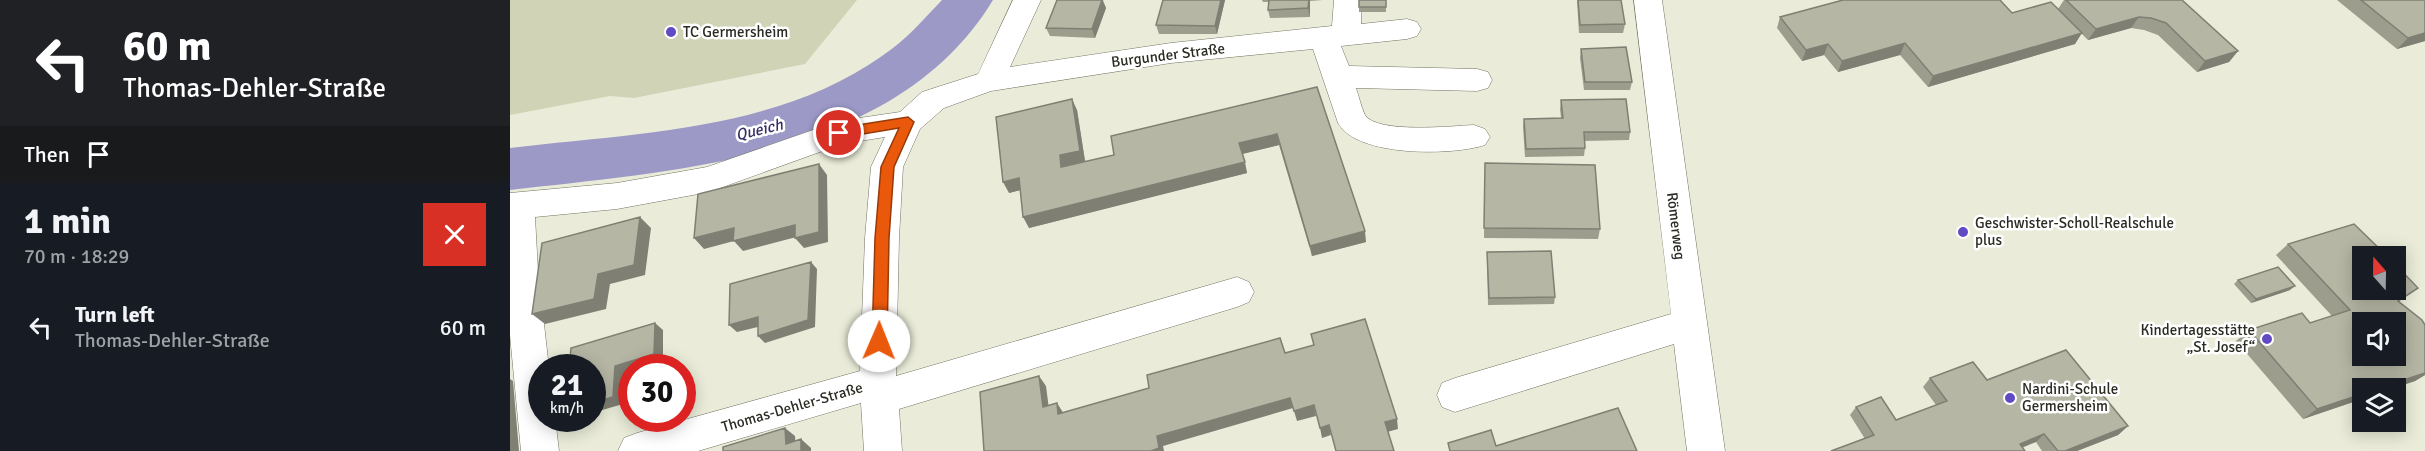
<!DOCTYPE html>
<meta charset="utf-8">
<style>
body{margin:0;font-family:Signika,sans-serif;background:#20242c;color:#f1f3f6;height:100vh;display:flex;flex-direction:column;font-size:22px;white-space:nowrap}
*{box-sizing:border-box;margin:0}
p{font-size:20px;color:#9ea1a6}
.icon{flex:none;width:33px;height:33px;fill:none;stroke:currentColor;stroke-width:2;stroke-linecap:round;stroke-linejoin:round}
.map{position:relative;flex:1;overflow:hidden}
.sheet{display:flex;flex-direction:column;background:#171b24;width:510px}
.sheet>*{flex:none}
.hud{background:#202124;color:#fff;overflow:hidden}
.needle{width:39px;rotate:340deg}
.tools{position:absolute;left:1842px;top:246px;display:grid;gap:12px}
.tools a{display:grid;place-items:center;width:54px;height:54px;border-radius:0px;background:#171b24;box-shadow:0 3px 15px #0003;font-size:30px}
.speed{position:absolute;left:18px;top:354px;display:flex;gap:12px;font-size:30px;font-weight:700;text-align:center}
.speed>*{display:grid;place-content:center;width:78px;height:78px;border-radius:50%;background:#171b24;box-shadow:0 3px 15px #0003;line-height:1}
.speed small{font-size:15px;font-weight:400}
.speed .limit{border:9px solid #d22;background:#fff;color:#111}
.pin{position:absolute;display:grid;place-items:center;width:51px;height:51px;color:#fff;margin:-26px;border:3px solid #fff;border-radius:50%;box-shadow:0 2px 6px #0007}
.me{position:absolute;width:66px;margin:-33px;rotate:1deg;stroke-linejoin:round;filter:drop-shadow(0 0 4px #0008)}
.turn{display:flex;align-items:center;gap:21px;height:126px;padding:0 24px;font-size:27px}
.turn .icon{width:78px;height:78px;stroke-width:2.5}
.turn b{display:block;font-size:42px;line-height:51px}
.then{display:flex;align-items:center;height:57px;padding:0 24px;background:#0003;gap:12px;font-size:22px}
.round{display:grid;place-items:center;flex:none;width:63px;height:63px;border-radius:0px;background:#20242c}
.headline{display:flex;align-items:center;justify-content:space-between;height:102px;padding:0 24px}
h1{font-size:36px;font-weight:700;line-height:45px}
ul{padding:0;list-style:none}
li{display:flex;align-items:center;gap:18px;height:84px;padding:0 24px}
li div{flex:1}
li b{display:block;font-size:22px}
li em{font-style:normal}
main{display:flex;flex:1;min-height:0}
.map>svg:first-child{display:block}
.green{fill:#d1d3b6}
.lines{fill:none;stroke-linecap:round;stroke-linejoin:round}
.stream{stroke:#9c99c7;stroke-width:9}
.river{fill:#9c99c7;fill-rule:evenodd}
.minor-casing{stroke:#727462;stroke-width:1}
.minor{fill:#fff;fill-rule:evenodd}
.wall{fill:#9c9d8d}
.shaded-wall{fill:#7f7f73}
.building{fill:#b5b6a4;stroke:#7f7f73;stroke-width:1.5;fill-rule:evenodd}
.route{fill:#ea580c;stroke:#983908;stroke-width:1.5}
.poi-dot{fill:#614ac3;stroke:#fff;stroke-width:2}
.labels{text-anchor:middle;stroke-width:5;stroke-linejoin:round;paint-order:stroke}
.poi-label{font-size:15px;fill:#2b2b24;stroke:#fff;text-anchor:start}
.street-label{font-size:15px;fill:#2b2b24;stroke:#fff}
.water-label{font-size:16px;font-style:italic;fill:#362e67;stroke:#fff}
</style>
<main>
<section class="sheet">
<div class="hud">
<div class="turn"><svg class="icon" aria-label="left" viewBox="0 0 24 24"><path d="M17 20v-9H6M10 6l-5 5 5 5"/></svg><div><b>60 m</b>Thomas-Dehler-Straße</div></div>
<div class="then">Then<svg class="icon" aria-label="arrive" viewBox="0 0 24 24"><path d="M6 21V4h12l-3 4 3 4H6"/></svg></div>
</div>
<div class="headline"><div><h1>1 min</h1><p>70 m · 18:29</p></div><a class="round" style="background:#d93025;color:#fff"><svg class="icon" aria-label="close" viewBox="0 0 24 24"><path d="M6 6l12 12M18 6L6 18"/></svg></a></div>
<ul>
<li><svg class="icon" aria-label="left" viewBox="0 0 24 24"><path d="M17 20v-9H6M10 6l-5 5 5 5"/></svg><div><b>Turn left</b><p>Thomas-Dehler-Straße</p></div><em>60 m</em></li>
</ul>
</section>
<div class="map">
<svg width="1915" height="451" viewBox="0 0 1915 451">
<rect width="100%" height="100%" fill="#eaecd9"/>
<path class="green" d="M0,0H347L295,64L124,98L100,96L0,115Z"/>
<g class="lines">
<path class="stream" d="M442,20L443,0"/>
<path class="river" d="M432,0H483C386,160 166,170 0,190V148C125,133 266,131 372,56C395,41 413,20 432,0Z"/>
<defs>
<path id="minor" d="M503,0H531L500,67L661,43L822,26L824,0H852L851,24L897,19L907,22L911,29L907,36L897,39L831,46L839,66L967,69L978,72L982,80L978,88L967,91L846,88C849,96 851,107 855,115C867,134 943,126 964,125L975,129L980,137L975,145C942,156 846,157 828,123L803,49L661,63L481,91L434,108L410,129L393,167L389,238L386,376L727,277L739,282L744,292L739,302L727,307L389,409L392,451H354L351,403L188,451H108L114,438L127,433L350,371L355,238L361,167L375,137L332,144L199,192L107,209L25,217L28,271L39,368H32V418H45L49,451H11L0,335V193L107,183L197,167L329,121L390,112L412,92L468,74Z
M1124,0H1152L1215,451H1177L1164,344L945,412L932,407L927,395L932,383L945,378L1161,314Z"/>
</defs>
<use href="#minor" class="minor-casing"/>
<use href="#minor" class="minor"/>
</g>
<path class="wall" d="M547,0H593L596,8L585,38L540,36L536,28Z
M653,0H715L707,34H649L646,25Z
M752,0H813L800,1V17L760,18L758,10V2H753Z
M849,0H876V12H849Z
M1067,0H1111L1115,24L1113,33H1069Z
M1554,0H1672L1728,51L1719,62L1687,72L1648,35L1634,30L1621,28L1578,40L1571,33L1565,44L1418,87L1390,55L1328,72L1314,55L1292,61L1267,28L1270,17L1502,13L1548,9Z
M1827,0H1915V41L1887,49Z
M1071,49L1122,82L1120,90H1074L1070,58Z
M807,87L856,242L802,256L769,145L732,154L737,173L519,228L510,190L499,193L567,110L575,161L555,167L604,155Z
M1051,100L1120,132L1119,140L1074,141L1075,148L1074,156L1015,157L1013,127L1014,119L1051,118L1050,109Z
M975,163L1090,229L1088,239L974,238Z
M1778,244L1889,302L1915,325V375L1905,381L1884,388H1852V399L1793,419L1726,341L1739,330L1800,323L1822,316L1766,255Z
M977,252L1045,297L1044,304L978,305Z
M1728,280L1780,290L1741,303L1724,284Z
M1420,378L1477,380L1618,426L1608,435L1567,451H1532L1526,442L1355,439L1340,415L1346,407L1386,420L1426,405L1413,387Z"/>
<path class="shaded-wall" d="M592,0L596,8L585,38L582,29Z
M711,0H715L707,34L705,26Z
M799,0H800V17L798,8Z
M1629,17L1621,28L1578,40L1586,29Z
M1572,33L1565,44L1418,87L1423,76Z
M1915,33V41L1887,49L1898,38Z
M1395,43L1390,55L1328,72L1332,61Z
M1318,44L1314,55L1292,61L1296,50Z
M1728,51L1719,62L1687,72L1695,61Z
M562,99L567,110L575,161L555,166L557,178L551,167L550,155Z
M767,134L769,145L732,154L729,143Z
M735,162L737,173L519,228L513,217Z
M309,164L317,175L318,242L294,248L285,238Z
M509,178L515,189L499,193L493,182Z
M130,217L141,228L135,275L100,284L96,309L35,324L22,314Z
M285,225L294,235L233,251L224,241L194,249L184,238L224,228Z
M855,231L856,242L802,256L800,246Z
M301,262L307,269L305,327L255,343L248,336Z
M1785,286L1780,290L1741,303L1746,299Z
M248,317L256,325L227,332L219,325Z
M145,323L153,330V361L132,368H122V371L115,373L113,404L82,413V403L105,366Z
M1915,373V375L1905,381L1884,388H1869Z
M529,376L536,386L540,417L533,407Z
M0,379L3,381L9,451H0Z
M1852,394V399L1793,419L1807,409Z
M780,398L783,408L653,446L654,451H641L647,436Z
M547,403L554,414H548Z
M804,405L806,416L787,421L784,411Z
M887,419L888,429L877,432L875,422Z
M819,425L821,435L812,438L810,428Z
M1618,426L1608,435L1567,451H1555Z
M275,428L285,436L286,451L276,444Z
M1534,434L1526,442L1504,451L1510,444Z
M291,439L301,448V451H291Z"/>
<path class="building" d="M547,0H592L582,29L536,28Z
M653,0H711L705,26L646,25Z
M759,0H799L798,8L758,10Z
M849,0H876V7H849Z
M1068,0H1111L1115,24L1070,25Z
M1333,0H1490L1502,13L1541,2L1572,33L1423,76L1395,43L1332,61L1318,44L1296,50L1270,17Z
M1556,0H1672L1728,51L1695,61L1656,23L1641,18L1629,17L1586,29Z
M1851,0H1915V33L1898,38Z
M1116,47L1122,82H1075L1071,49Z
M807,87L855,231L800,246L767,134L729,143L735,162L513,217L509,178L493,182L486,117L562,99L570,151L550,155L551,167L604,155L601,136Z
M1116,99L1120,132H1074L1075,148L1016,149L1014,119L1053,118L1051,100Z
M975,163L1085,165L1090,229L974,228Z
M309,164V232L285,238V225L223,241L224,228L184,238L188,194Z
M130,217L124,265L88,274L84,299L22,314L32,243Z
M1844,224L1877,256H1852V290H1886V265L1908,288L1888,301L1912,320L1915,325V373L1869,388H1852V394L1807,409L1739,330L1792,313L1800,323L1840,310L1778,244ZM1852,322H1886V356H1852Z
M1041,251L1045,297L979,298L977,252Z
M301,262L298,320L248,336V317L219,325L220,284Z
M1768,267L1785,286L1746,299L1728,280Z
M855,319L887,419L875,422L884,451H826L819,425L810,428L804,405L784,411L780,398L647,436L649,448L641,451H474L470,392L529,376L533,407L547,403L548,414L639,388L637,375L770,338L775,353L804,345L801,334Z
M145,323L144,354L105,366L103,397L82,403V368H59L61,348Z
M1556,350L1618,426L1555,451H1548L1534,434L1510,444L1515,451H1321L1364,435L1346,407L1371,397L1386,420L1437,401L1420,378L1463,362L1477,380Z
M1108,408L1127,451H940L938,443L981,430L986,446Z
M275,428L276,444L291,439V451H213V447Z"/>
<path class="route" d="M398,117L404,122L384,167L379,238L377,341L375,345L369,347L364,345L362,341L365,238L371,167L389,128L329,138L323,133L329,128Z"/>
<g class="poi-dot">
<circle cx="161" cy="32" r="6"/>
<circle cx="1453" cy="232" r="6"/>
<circle cx="1757" cy="339" r="6"/>
<circle cx="1500" cy="398" r="6"/>
</g>
<g class="labels">
<g class="poi-label">
<text x="173" y="37">TC Germersheim</text>
<text x="1465" y="228">Geschwister-Scholl-Realschule<tspan x="1465" dy="17">plus</tspan></text>
<text x="1745" y="335" text-anchor="end">Kindertagesstätte<tspan x="1745" dy="17">„St. Josef“</tspan></text>
<text x="1512" y="394">Nardini-Schule<tspan x="1512" dy="17">Germersheim</tspan></text>
</g>
<g class="street-label">
<text transform="translate(658 55) rotate(-7)" y="5">Burgunder Straße</text>
<text transform="translate(1166 226) rotate(83)" y="5">Römerweg</text>
<text transform="translate(282 407) rotate(-16)" y="5">Thomas-Dehler-Straße</text>
</g>
<g class="water-label">
<text transform="translate(249 129) rotate(-14)" y="6">Queich</text>
</g>
</g>
</svg>
<div class="tools">
<a><svg class="needle" viewBox="-14 -14 28 28"><path d="M0-13l5 13h-10z" fill="#e53935"/><path d="M0 13l5-13h-10z" fill="#9ea1a6"/></svg></a>
<a><svg class="icon" aria-label="sound" viewBox="0 0 24 24"><path d="M4 9h4l5-4v14l-5-4H4zM17 9q2 3 0 6"/></svg></a>
<a><svg class="icon" aria-label="layers" viewBox="0 0 24 24"><path d="M12 4l9 5-9 5-9-5zM3 14l9 5 9-5"/></svg></a>
</div>
<div class="speed"><div>21<small>km/h</small></div><div class="limit">30</div></div>
<div class="pin" style="left:329px;top:133px;background:#d93025"><svg class="icon" aria-label="arrive" viewBox="0 0 24 24"><path d="M6 21V4h12l-3 4 3 4H6"/></svg></div>
<svg class="me" style="left:369px;top:341px" viewBox="-20 -20 40 40"><circle r="19" fill="#fff"/><path d="M0-13L10 11 0 6-10 11z" fill="#ea580c"/></svg>
</div>
</main>
